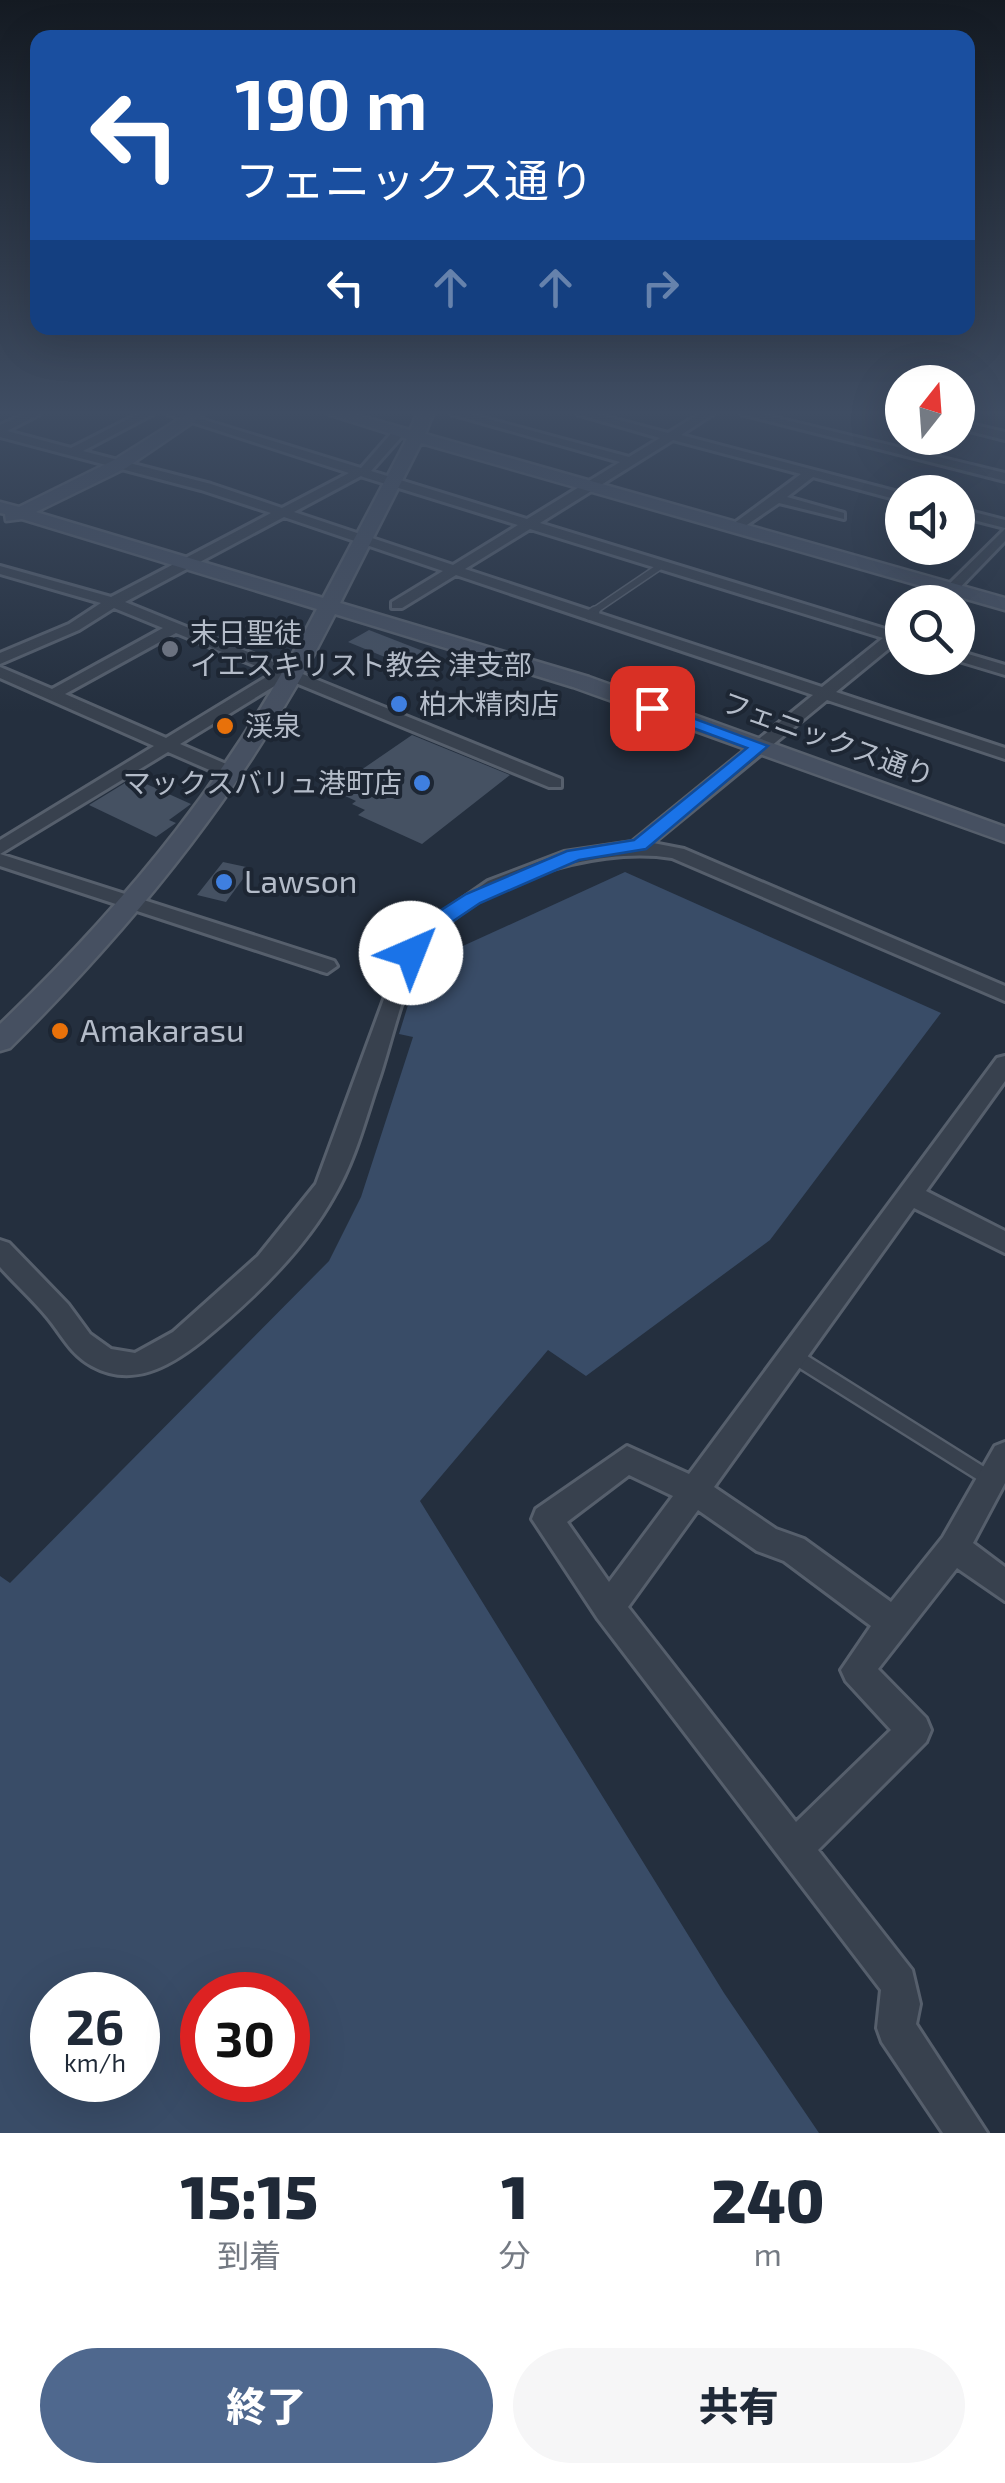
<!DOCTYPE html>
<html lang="ja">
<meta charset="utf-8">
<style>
body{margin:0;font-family:"Exo 2","Noto Sans JP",sans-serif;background:#f6f6f7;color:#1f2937;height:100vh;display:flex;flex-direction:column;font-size:38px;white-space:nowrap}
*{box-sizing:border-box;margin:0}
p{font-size:32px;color:#747a83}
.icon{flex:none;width:55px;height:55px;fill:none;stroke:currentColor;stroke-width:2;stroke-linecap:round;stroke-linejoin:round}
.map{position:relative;height:2133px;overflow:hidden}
.sheet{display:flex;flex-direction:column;background:#fff;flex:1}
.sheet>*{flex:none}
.top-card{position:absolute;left:30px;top:30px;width:945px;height:305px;border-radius:20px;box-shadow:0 10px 40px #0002;background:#1a4fa0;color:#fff;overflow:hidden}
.needle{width:65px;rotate:17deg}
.controls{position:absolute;left:885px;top:365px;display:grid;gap:20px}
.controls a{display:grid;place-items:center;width:90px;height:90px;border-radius:50%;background:#fff;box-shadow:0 10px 40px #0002;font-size:50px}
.speed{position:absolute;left:30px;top:1972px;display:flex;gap:20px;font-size:50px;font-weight:700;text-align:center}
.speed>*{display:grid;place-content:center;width:130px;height:130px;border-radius:50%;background:#fff;box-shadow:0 10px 40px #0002;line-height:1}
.speed small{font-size:25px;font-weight:400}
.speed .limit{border:15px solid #d22;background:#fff;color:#111}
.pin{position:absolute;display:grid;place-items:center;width:85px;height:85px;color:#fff;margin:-42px;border-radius:20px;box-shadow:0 5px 15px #0006}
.me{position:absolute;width:110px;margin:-55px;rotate:44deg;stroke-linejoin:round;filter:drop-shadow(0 0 8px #0008)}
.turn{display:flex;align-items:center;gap:35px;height:210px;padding:0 40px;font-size:45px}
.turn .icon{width:130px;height:130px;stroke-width:2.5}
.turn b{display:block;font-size:70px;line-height:85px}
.lanes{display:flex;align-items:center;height:95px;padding:0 40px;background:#0003;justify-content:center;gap:50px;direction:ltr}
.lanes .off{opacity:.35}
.eta{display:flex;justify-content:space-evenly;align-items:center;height:170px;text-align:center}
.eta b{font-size:60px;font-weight:800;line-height:70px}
.cta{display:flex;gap:20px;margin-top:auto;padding:20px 40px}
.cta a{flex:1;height:115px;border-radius:60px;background:#4f688e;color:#fff;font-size:40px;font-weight:800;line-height:115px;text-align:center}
.cta a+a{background:#f6f6f7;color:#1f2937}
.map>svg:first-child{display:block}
.water{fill:#394c67;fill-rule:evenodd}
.building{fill:#455162}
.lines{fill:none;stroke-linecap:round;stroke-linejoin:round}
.lane-far2-casing{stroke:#565f6c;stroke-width:9}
.lane-far1-casing{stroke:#565f6c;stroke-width:12}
.lane-casing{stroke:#565f6c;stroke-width:19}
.street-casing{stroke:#565f6c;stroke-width:6}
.secondary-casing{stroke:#565f6c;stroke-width:5}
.lane-far2{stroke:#38414e;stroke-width:6}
.lane-far1{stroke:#38414e;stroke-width:9}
.lane{stroke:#38414e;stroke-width:14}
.street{fill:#38414e;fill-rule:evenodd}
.secondary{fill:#465061;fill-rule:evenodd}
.route{fill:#1a73e8;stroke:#114b97;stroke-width:2.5}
.worship-dot{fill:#6b7280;stroke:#1d2633;stroke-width:4}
.shop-dot{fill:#3f7fe0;stroke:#1d2633;stroke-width:4}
.food-dot{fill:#e8710a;stroke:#1d2633;stroke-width:4}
.labels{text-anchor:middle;stroke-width:8;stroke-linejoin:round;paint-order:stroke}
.far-poi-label{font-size:28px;fill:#b4bcc9;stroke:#1d2633;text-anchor:start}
.far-street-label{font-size:28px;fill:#b4bcc9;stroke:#1d2633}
.poi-label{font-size:32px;fill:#b4bcc9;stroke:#1d2633;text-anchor:start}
</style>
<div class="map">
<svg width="1005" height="2133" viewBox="0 0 1005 2133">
<rect width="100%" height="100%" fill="#242f3e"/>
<path class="water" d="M625,872L941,1013L770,1240L586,1376L548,1350L420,1501L724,1993L819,2133H0V1576L10,1583L329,1261L361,1197L413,1037L399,1034L422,960L465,945ZM52,1995H138V2080H52ZM202,1995H288V2080H202Z"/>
<path class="building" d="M369,630L423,651L402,664L348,642Z
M412,735L510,775L422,844L358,815L365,810L352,804L356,801L332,790Z
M133,778L191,804L169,820L176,823L156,837L89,805Z
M223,862L251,868L226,902L197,895Z"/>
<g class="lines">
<defs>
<path id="lane-far2" d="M591,613L662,565"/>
<path id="lane-far1" d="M589,615L595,611"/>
<path id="lane" d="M794,1356L990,1479"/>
<path id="street" d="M25,414H40L7,431L71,448L138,414H153L83,451L211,484L282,508L349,473L167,414H185L361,468L395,429H403V435L371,471L527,519L620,462L451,414H470L629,457L660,438L577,414H596L668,433L699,414H713L681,435L902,493V501L813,477L787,497L844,513V519L779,503L738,531L733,530V524L801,474L673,440L540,523L892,631L902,626V644L897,642L836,692L1005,748V759L827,700L653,843L684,849L1005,986V1001L672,858C594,845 466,884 422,954C406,978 390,1046 380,1076C366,1116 356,1159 334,1196C303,1252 251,1301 202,1341C169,1367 132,1388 92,1366C70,1354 62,1335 47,1317C32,1299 15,1284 0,1267V1240L9,1243L68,1304L90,1334L111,1349L135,1353L173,1332L258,1256L316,1184L401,953L426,924L488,881L564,852L632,842L813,695L456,575L402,608H392V602L443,571L284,517L125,602L561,779V787H549L286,679L180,744L240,770V778H228L168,752L0,854V840L154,746L0,678V667L52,689L163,628L114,608L79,630L0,664V653L69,624L101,603L0,574V566L111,597L271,513L201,490L0,437V425ZM361,476L363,477L518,525L453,565L294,512ZM530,529L883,638L822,687L465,569ZM176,633L273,673L166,738L65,694Z
M741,414H761L1005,473V481Z
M958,421L1005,432V440L958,428Z
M958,508L1005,520V528L958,516Z
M1005,529V541L946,602H931Z
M958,651L1005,665V675L952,659L958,658Z
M0,854L334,961L337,966L327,973L320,971L0,866Z
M1005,1056V1081L926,1191L1005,1231V1253L914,1208L714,1487L776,1529L804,1539L891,1602L943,1537L995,1446L1005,1442V1483L973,1543L1005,1567V1601L957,1568L878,1669L926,1718L931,1730L926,1742L818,1850L912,1970L920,2004L916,2024L987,2133H943L882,2042L877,2028L881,1990L598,1619L532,1519L536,1509L627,1446L689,1474L997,1058ZM629,1475L673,1496L609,1582L567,1522ZM698,1510L757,1551L784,1561L871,1626L841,1670L846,1681L891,1730L796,1822L628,1607Z"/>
<path id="secondary" d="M187,414H205L126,468L36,512L323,598L407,439L328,414H353L410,430L417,414H433L425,434L1005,598V610L421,443L340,603L589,677L1005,827V842L573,687L335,614C252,780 141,918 10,1048L0,1051V1024C133,896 232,773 317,609L22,519L6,521L5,514L0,513V502L19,507L114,460Z"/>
</defs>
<use href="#lane-far2" class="lane-far2-casing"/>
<use href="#lane-far1" class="lane-far1-casing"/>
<use href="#lane" class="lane-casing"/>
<use href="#street" class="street-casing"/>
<use href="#secondary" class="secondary-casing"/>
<use href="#lane-far2" class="lane-far2"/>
<use href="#lane-far1" class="lane-far1"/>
<use href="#lane" class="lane"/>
<use href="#street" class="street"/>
<use href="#secondary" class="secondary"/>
</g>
<linearGradient id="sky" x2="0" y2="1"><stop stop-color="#141a22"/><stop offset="0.58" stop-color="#3f4d63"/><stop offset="1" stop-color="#3f4d63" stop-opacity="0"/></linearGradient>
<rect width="1005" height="712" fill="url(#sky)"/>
<path class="route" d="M652,703L768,746L646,849L579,860L480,903L449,924L419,958H404L401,953L404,948L435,914L466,894L567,851L634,840L747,748L647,711V704Z"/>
<circle class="worship-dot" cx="170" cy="649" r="10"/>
<g class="shop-dot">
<circle cx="399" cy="704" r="10"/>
<circle cx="422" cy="783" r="10"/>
<circle cx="224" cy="882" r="10"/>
</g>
<g class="food-dot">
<circle cx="225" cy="726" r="10"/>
<circle cx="60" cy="1031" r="10"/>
</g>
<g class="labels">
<g class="far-poi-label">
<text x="190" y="643">末日聖徒<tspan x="190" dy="32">イエスキリスト教会 津支部</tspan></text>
<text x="419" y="714">柏木精肉店</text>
<text x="245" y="736">渓泉</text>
<text x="402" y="793" text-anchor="end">マックスバリュ港町店</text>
</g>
<g class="far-street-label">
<text transform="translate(828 739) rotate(20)" y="10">フェニックス通り</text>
</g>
<g class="poi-label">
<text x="244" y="893">Lawson</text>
<text x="80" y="1042">Amakarasu</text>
</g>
</g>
</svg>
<div class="controls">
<a><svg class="needle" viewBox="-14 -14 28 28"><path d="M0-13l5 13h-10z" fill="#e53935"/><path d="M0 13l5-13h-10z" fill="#747a83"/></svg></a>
<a><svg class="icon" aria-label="sound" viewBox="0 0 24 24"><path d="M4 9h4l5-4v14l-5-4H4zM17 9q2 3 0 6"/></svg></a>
<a><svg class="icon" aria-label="search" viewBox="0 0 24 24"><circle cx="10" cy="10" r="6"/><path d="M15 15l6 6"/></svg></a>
</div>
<div class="speed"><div>26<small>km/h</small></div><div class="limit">30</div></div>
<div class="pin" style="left:652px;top:708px;background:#d93025"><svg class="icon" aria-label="arrive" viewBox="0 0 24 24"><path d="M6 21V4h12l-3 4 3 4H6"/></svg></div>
<svg class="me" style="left:411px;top:953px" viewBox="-20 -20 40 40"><circle r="19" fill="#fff"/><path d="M0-13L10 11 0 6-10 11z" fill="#1a73e8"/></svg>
<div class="top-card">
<div class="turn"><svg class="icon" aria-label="left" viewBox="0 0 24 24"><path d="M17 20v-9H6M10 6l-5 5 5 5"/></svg><div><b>190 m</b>フェニックス通り</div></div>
<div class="lanes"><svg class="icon" aria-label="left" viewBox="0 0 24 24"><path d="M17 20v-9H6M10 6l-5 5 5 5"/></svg><svg class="icon off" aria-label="ahead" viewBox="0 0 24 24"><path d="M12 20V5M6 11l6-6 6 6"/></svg><svg class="icon off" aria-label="ahead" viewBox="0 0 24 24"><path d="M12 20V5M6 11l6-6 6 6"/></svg><svg class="icon off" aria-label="right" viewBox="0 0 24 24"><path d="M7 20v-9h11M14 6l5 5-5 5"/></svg></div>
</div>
</div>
<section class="sheet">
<div class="eta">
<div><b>15:15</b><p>到着</p></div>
<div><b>1</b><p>分</p></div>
<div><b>240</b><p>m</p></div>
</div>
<div class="cta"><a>終了</a><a>共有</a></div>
</section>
